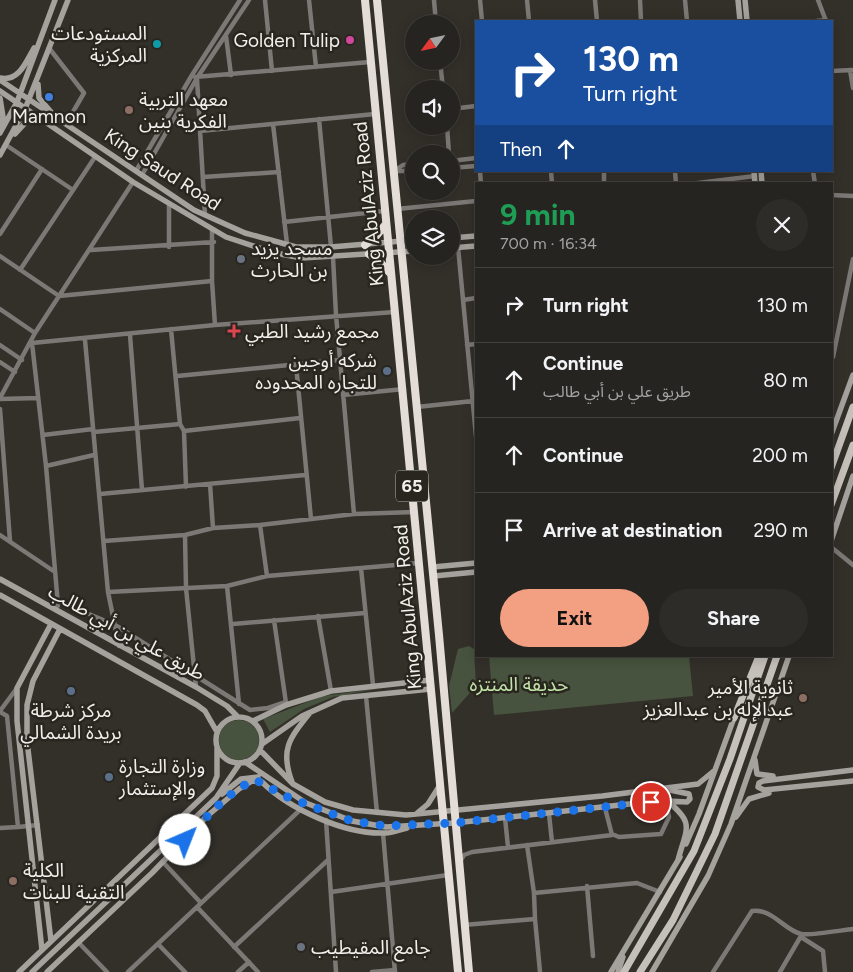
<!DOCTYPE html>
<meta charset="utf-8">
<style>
body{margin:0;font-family:Figtree,"Noto Sans Arabic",sans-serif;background:#2e2c29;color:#f1f3f6;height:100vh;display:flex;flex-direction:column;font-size:19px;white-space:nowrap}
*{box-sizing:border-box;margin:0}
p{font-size:16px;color:#a4a4a5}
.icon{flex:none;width:28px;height:28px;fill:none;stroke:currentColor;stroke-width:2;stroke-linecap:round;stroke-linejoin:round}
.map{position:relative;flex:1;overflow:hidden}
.sheet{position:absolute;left:475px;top:182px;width:358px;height:475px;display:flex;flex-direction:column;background:#262420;border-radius:0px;box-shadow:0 2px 12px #0003,0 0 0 1px #42413e}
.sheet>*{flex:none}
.hud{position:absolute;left:475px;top:20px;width:358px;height:152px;border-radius:0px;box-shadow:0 2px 12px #0003,0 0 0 1px #42413e;background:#1a4fa0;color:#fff;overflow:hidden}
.needle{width:32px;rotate:237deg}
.tools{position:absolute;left:405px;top:15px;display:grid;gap:10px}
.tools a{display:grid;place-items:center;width:55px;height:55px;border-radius:50%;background:#262420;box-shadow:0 2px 12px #0003,0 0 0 1px #42413e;font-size:25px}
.pin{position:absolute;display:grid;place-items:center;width:42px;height:42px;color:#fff;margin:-21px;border:2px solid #fff;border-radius:50%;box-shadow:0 1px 5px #0007}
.me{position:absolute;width:55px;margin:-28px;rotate:44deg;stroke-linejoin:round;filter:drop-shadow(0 0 4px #0008)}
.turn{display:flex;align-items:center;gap:18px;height:105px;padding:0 25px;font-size:22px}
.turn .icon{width:65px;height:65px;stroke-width:2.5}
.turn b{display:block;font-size:35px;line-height:42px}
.then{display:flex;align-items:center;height:48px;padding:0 25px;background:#0003;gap:10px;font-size:19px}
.round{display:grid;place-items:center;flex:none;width:52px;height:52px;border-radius:26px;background:#2e2c29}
.head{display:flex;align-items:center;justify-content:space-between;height:85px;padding:0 25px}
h1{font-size:30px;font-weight:700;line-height:38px;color:#1e9e55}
.action{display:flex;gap:10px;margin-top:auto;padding:10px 25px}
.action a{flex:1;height:58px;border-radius:30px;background:#f39f82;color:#111;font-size:20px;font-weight:700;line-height:58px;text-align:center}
.action a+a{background:#2e2c29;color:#f1f3f6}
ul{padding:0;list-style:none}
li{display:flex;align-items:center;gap:15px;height:75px;padding:0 25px;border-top:1px solid #42413e}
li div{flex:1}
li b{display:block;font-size:19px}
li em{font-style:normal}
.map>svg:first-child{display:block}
.green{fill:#47533e}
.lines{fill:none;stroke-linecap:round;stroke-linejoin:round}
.street{stroke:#7b7876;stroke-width:4.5}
.secondary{stroke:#a5a19d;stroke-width:5.5}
.primary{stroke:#c6c0bb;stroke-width:7}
.highway{stroke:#e4ddd7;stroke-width:8}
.route{stroke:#1a73e8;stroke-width:9;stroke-dasharray:0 16.2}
.hotel-dot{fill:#d1479c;stroke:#292620;stroke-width:2}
.culture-dot{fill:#0f9aa8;stroke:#292620;stroke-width:2}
.shop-dot{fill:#3f7fe0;stroke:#292620;stroke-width:2}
.education-dot{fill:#8d6e63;stroke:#292620;stroke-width:2}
.worship-dot{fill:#6b7280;stroke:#292620;stroke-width:2}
.health-dot{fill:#e0444e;stroke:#292620;stroke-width:2}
.service-dot{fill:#5c6f8a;stroke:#292620;stroke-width:2}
.labels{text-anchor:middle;stroke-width:5;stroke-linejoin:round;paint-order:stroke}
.shield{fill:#292620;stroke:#b5b3ae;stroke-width:1}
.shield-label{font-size:18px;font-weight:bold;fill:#f1efeb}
.poi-label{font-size:19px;fill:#f1efeb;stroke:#292620;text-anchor:start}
.street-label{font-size:19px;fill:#f1efeb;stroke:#292620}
.park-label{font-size:19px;fill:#c2e4a8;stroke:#292620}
</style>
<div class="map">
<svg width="853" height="972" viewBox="0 0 853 972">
<rect width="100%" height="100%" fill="#33302a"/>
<path class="green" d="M469,646L474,649L476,686L452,713L449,686L458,649Z
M489,656H689L693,696L494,715Z
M382,688L333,697L304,709L270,732L263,719L323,696Z
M219 740a20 20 0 1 1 40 0a20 20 0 1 1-40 0Z"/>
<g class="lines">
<path class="street" d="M265,0L272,71
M309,0L316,67
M434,0L436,24
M480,0L482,21
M527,0L529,21
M595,0L597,21
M640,0L641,21
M685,0L687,21
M818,0L826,21
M816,21L826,20
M226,36L231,75
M49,48L84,93L66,124
M440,61L443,89
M850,70L853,88
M831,71L853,70
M195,77L370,62
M197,79L205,215
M451,109L476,106
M319,119L331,247
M273,124L287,244
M447,126L449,154
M200,131L375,114
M6,145L73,190
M451,161L476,158
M451,168L476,166
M136,171L192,75L240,0
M394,171L403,165L414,164
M394,171H414
M480,171L481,184
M551,171L552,184
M604,171V184
M675,171L676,184
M813,171L815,184
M142,175L197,78L249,0
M203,177L279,172
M690,184L755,176
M831,195L853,196
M169,204V247
M397,209L476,201
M284,222L384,211
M212,230V281L215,325
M0,234L42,169
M458,247L476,436
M91,250L214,242
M0,256L59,296L212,281
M333,257L336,315L354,514
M20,270L95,157
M463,300L476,298
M0,309L35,333
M171,329L180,424L184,431L186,487
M130,335L142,490
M85,340L108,592L119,646
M831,341V361
M0,345L22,360
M467,345L476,344
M833,357L853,259
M0,362L15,372
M296,365L311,519
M177,376L339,360
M343,395L404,389
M0,398L35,333L133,182
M0,399L38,398
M417,407L473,401
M0,409L10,541
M184,431L300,418
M94,432L180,424
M43,435L93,429
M46,466L94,455
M210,484L213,528
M100,494L305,475
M260,525L267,576
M0,535L55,572
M185,535L186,588L196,687
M104,541L185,535L213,528L260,525L354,514L415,512
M831,547L853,565
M361,568L419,563
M227,586L239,704
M108,592L227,586L267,576L361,568L373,685
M58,601L115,625L250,710L268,708L286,702
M56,610L58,605L46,466L32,343L215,325L395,312
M318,616L331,691
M274,620L286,703
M233,624L365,613
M366,696L377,813
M0,711L17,688
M0,712L7,716L18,827L0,828
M549,814L552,842
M505,818L508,847
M326,820L336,972
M18,827L38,825
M383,833L395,972
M612,834L619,837L661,834L669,817L666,800
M527,845L534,893
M163,862L201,903
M460,862L464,855L472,852L612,835L605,808
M587,886L593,956
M331,892L448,875
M197,907L258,972
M535,919L540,972
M464,925L535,919L534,893L637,883L660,892
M801,937L823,951L825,972
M78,942L107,972
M158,944L185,972
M234,947L328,860
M128,972L301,809
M238,972L249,962
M372,972L395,970
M713,972L752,911C772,908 784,930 801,934C809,936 843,930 853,929
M780,972L801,936"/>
<path class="secondary" d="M738,0L740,21
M745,0L747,21
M0,78C19,82 26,62 34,48
M0,80L194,210L245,233L296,247H331L414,240
M38,84L39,98L51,112
M0,91L133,182L226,237L275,253L302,258L414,251
M0,98L3,117L0,126
M0,133L17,102L55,0
M15,134L27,121L41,122
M0,155L25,109L68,0
M754,171L755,184
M761,171L762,184
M451,238L476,236
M451,248L476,246
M831,435L853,375
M831,541L853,476
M433,567L476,563
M434,576L476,572
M0,579L196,687L227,706L237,716
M0,595L197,705L205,711L217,732
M216 740a23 23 0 1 1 46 0a23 23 0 1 1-46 0Z
M253,721L286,705L331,691L431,680
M262,744L302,716L342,698L431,689
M260,750L293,784L325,802L353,810L406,815L602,796L698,784L715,770
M755,760L757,774L773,776
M245,762L306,803L352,821L386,827L454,823L666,800C695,823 687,827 678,860
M853,770L763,781L759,783L758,787L764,790L853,781
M292,782C280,750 289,739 309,714
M222,794L241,779L258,777
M668,801L687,802L690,799L689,794L670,790
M416,814L428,804L440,785
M736,817L749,799L769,793
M686,844L699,814L735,715
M51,941L27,741V705L33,681L60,629
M42,950L17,721V688L51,624
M19,972L212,788L217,776V748
M32,972L216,798L240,763
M47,972L152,873L206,817L239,789L252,781L262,782C289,809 346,835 385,833C393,833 400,830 407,828
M611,972L680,857
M618,972L623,957
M652,972L708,876L731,824L789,656"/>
<path class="primary" d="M831,468L853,407
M831,505L853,445
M734,718L759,656
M624,972L694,851L730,759L765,656
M640,972L673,920L715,834L777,656"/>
<path class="highway" d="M365,0L458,972
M377,0L439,635L469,972
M365,245L376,236L386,224
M369,254L377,259L391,274"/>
</g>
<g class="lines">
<path class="route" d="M185,840C203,821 231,788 256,780L285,796L327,812L352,821L386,826L454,823L651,802"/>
</g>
<circle class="hotel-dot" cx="350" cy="40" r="5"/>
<circle class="culture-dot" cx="157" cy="44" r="5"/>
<circle class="shop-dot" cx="49" cy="97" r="5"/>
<g class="education-dot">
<circle cx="129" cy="110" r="5"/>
<circle cx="803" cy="698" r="5"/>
<circle cx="13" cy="881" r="5"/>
</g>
<g class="worship-dot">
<circle cx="241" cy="259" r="5"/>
<circle cx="301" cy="947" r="5"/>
</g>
<path class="health-dot" d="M231.5 323.5h5v5h5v5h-5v5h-5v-5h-5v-5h5z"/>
<g class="service-dot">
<circle cx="387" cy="371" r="5"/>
<circle cx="71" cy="691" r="5"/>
<circle cx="109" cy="777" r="5"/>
</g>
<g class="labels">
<rect class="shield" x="396" y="470.5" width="32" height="31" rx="4"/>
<g class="shield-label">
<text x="412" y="492">65</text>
</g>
<g class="poi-label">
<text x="147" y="40" text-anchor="end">المستودعات<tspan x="147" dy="22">المركزية</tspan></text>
<text x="340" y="47" text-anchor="end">Golden Tulip</text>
<text x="139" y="106">معهد التربية<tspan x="139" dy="22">الفكرية بنين</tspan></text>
<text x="49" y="123" text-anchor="middle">Mamnon</text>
<text x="251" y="255">مسجد يزيد<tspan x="251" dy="22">بن الحارث</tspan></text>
<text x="245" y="338">مجمع رشيد الطبي</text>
<text x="377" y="367" text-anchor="end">شركه أوجين<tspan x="377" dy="22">للتجاره المحدوده</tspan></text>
<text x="793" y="694" text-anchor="end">ثانوية الأمير<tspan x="793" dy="22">عبدالإله بن عبدالعزيز</tspan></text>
<text x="71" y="717" text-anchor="middle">مركز شرطة<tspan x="71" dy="22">بريدة الشمالي</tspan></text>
<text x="119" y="773">وزارة التجارة<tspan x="119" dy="22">والإستثمار</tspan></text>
<text x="23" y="877">الكلية<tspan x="23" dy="22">التقنية للبنات</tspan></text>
<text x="311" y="954">جامع المقيطيب</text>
</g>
<g class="street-label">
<text transform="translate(163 169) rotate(33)" y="7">King Saud Road</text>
<text transform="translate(368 204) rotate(-96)" y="7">King AbulAziz Road</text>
<text transform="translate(407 607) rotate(-95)" y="7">King AbulAziz Road</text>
<text transform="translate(127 632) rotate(29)" y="7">طريق علي بن أبي طالب</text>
</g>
<g class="park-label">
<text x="519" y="691">حديقة المنتزه</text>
</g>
</g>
</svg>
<div class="tools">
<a><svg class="needle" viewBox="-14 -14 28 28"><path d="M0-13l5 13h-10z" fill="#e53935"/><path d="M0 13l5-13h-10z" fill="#a4a4a5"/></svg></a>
<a><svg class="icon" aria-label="sound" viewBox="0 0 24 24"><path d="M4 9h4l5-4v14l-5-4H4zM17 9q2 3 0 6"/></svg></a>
<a><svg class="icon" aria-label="search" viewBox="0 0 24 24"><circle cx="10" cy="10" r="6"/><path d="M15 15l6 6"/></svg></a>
<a><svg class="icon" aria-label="layers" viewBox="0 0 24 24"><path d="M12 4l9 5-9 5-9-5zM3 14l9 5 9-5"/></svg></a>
</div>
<div class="pin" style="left:651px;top:802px;background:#d93025"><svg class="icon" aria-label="arrive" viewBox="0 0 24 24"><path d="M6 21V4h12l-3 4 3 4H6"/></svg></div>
<svg class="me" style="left:185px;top:840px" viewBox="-20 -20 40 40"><circle r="19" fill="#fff"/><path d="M0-13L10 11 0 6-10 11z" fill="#1a73e8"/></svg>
<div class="hud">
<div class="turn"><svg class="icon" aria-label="right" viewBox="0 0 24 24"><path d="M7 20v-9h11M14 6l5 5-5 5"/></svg><div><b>130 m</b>Turn right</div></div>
<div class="then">Then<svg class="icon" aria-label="ahead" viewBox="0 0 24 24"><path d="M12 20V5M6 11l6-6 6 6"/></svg></div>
</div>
<section class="sheet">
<div class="head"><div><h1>9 min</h1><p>700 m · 16:34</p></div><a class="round"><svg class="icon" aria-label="close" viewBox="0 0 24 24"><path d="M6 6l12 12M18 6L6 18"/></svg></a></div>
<ul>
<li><svg class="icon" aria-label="right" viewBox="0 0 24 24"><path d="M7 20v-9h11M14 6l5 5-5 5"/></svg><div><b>Turn right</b></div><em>130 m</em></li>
<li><svg class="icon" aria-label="ahead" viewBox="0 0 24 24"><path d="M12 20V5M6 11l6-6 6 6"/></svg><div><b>Continue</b><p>طريق علي بن أبي طالب</p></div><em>80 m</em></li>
<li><svg class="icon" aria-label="ahead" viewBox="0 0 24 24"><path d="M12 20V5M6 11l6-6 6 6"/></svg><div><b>Continue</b></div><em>200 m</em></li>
<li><svg class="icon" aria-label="arrive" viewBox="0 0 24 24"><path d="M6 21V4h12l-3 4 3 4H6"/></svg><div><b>Arrive at destination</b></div><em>290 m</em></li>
</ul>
<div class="action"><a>Exit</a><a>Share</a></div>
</section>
</div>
